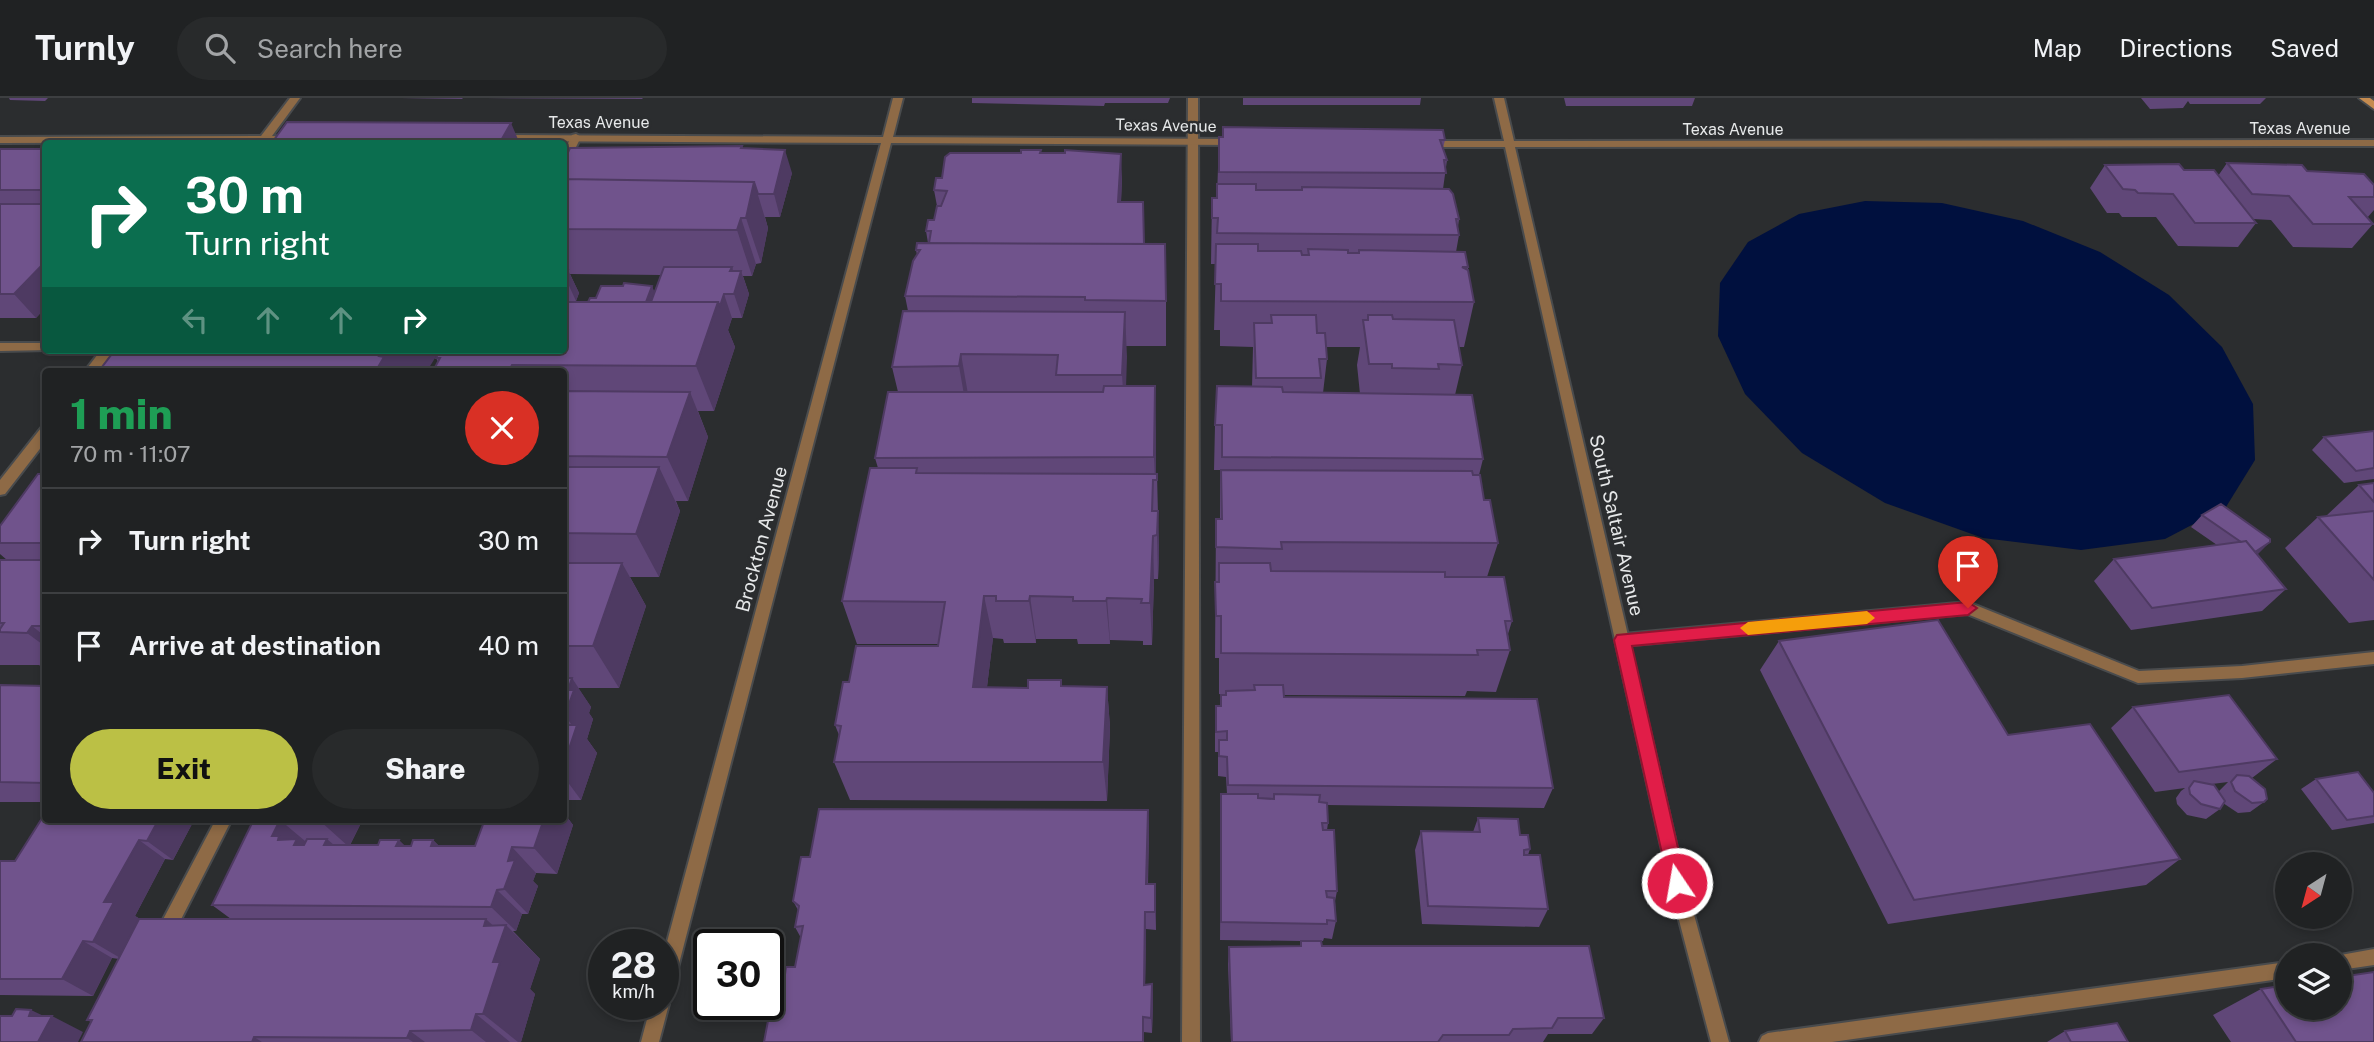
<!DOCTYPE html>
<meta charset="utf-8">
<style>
body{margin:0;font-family:"Public Sans",sans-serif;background:#282a2b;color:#f1f3f6;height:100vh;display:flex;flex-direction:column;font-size:26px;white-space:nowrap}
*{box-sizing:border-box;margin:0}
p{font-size:23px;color:#a2a4a6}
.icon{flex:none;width:38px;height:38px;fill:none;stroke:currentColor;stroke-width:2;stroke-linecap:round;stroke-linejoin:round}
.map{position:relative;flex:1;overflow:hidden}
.sheet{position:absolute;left:42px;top:270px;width:525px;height:455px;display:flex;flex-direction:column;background:#202223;border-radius:7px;box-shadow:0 4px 10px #0003,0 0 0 2px #3d3f41}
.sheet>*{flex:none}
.guide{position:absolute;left:42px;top:42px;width:525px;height:214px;border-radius:7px;box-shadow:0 4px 10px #0003,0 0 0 2px #3d3f41;background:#0b6e4f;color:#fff;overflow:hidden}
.needle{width:46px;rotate:216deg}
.buttons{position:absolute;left:2275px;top:754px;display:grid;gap:14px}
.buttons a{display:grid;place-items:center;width:77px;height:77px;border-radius:50%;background:#202223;box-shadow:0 4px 10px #0003,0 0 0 2px #3d3f41;font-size:35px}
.speed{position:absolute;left:588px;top:831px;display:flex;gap:14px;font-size:35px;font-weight:700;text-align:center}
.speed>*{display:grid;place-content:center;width:91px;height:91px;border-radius:50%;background:#202223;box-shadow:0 4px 10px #0003,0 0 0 2px #3d3f41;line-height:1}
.speed small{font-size:18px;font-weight:400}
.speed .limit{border:4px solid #111;border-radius:10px;background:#fff;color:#111}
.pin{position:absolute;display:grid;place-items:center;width:60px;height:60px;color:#fff;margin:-72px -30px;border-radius:50% 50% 50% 0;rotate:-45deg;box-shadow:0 0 7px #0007}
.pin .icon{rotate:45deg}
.me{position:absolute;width:77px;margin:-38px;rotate:348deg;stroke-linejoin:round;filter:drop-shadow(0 0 5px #0008)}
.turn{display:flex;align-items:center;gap:24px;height:147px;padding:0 28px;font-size:32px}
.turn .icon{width:91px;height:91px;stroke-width:2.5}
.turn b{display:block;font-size:49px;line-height:60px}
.lanes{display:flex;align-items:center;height:66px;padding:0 28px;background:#0003;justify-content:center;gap:35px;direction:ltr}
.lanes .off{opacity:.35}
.round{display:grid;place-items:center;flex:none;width:74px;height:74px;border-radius:37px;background:#282a2b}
.headline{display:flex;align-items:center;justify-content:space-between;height:119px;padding:0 28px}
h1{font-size:42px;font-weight:800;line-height:52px;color:#1e9e55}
.button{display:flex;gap:14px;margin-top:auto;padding:14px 28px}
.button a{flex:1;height:80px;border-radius:42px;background:#bbc045;color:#111;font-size:28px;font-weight:800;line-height:80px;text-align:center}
.button a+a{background:#282a2b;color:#f1f3f6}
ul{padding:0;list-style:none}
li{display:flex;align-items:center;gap:21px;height:105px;padding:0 28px;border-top:2px solid #3d3f41}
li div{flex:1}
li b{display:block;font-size:26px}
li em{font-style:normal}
header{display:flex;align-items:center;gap:42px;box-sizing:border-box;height:98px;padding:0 35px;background:#202223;border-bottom:2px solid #3d3f41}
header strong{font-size:33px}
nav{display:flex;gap:38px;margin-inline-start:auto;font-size:24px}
.search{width:490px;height:63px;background:#282a2b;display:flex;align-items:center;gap:18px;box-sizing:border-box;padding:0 24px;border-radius:38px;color:#a2a4a6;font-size:26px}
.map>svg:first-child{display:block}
.water{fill:#00103e}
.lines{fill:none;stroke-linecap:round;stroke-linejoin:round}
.lane-casing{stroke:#494b4d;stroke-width:4}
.street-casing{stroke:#494b4d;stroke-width:4}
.secondary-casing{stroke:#494b4d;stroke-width:4}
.lane{fill:#8e6a46;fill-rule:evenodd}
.street{fill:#8e6a46;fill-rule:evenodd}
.secondary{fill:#c58b4f;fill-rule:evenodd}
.wall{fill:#604778;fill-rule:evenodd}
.shaded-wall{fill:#4e3a62}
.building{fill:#70538c;stroke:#4e3a62;stroke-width:2}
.route{fill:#e11d48;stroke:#92132f;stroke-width:2}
.slow{fill:#f59e0b}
.labels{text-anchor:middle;stroke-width:5;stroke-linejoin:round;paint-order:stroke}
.far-street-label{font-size:16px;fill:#e6e8e9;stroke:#2b2d2f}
.street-label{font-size:19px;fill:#e6e8e9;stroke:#2b2d2f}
</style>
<header>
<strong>Turnly</strong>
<div class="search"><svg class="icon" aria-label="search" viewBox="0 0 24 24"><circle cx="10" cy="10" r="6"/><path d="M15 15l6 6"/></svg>Search here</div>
<nav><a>Map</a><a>Directions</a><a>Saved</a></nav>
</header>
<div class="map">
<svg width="2374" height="944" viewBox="0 0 2374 944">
<rect width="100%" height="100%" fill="#2b2d2f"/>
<path class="water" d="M1865,103L1942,105L2023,123L2100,154L2169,197L2222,249L2253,306L2255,362L2226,409L2165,441L2081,452L1983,440L1885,405L1802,355L1745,296L1718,238L1720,185L1748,144L1799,116Z"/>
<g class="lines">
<defs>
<path id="lane" d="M1188,0H1198L1200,944H1182Z
M576,36L581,39L569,63L564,66V54L572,37Z
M0,245H46V252H50L0,253Z
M1968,504L2139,573L2242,568L2374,554V566L2242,580L2138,585L1967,516L1623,548L1618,546L1616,542L1618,538L1623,536Z
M216,721H232L170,843L164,845L158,843L155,837L158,831Z
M2374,851V867L2340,872V858H2335Z
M2287,864V880L1832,944H1759L1762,938L1768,935Z"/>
<path id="street" d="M290,0H300L272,38L298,39V43L294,44L0,45V39L261,38Z
M893,0H903L893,39L1235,41L1240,44L1235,47L891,45L672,893L666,900L669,906L659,944H641L651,906H663V859L881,45L499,43L494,40L499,37L883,39Z
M1494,0H1504L1514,43L2374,42V48L1515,49L1685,784L1729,944H1711L1669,784L1505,49H1427L1422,46L1427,43H1504Z
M101,252H114L98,273H85Z
M46,329V343L5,396L0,397V382L41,330Z"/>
<path id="secondary" d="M2359,0H2370L2374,3V11Z"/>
</defs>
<use href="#lane" class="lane-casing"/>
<use href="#street" class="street-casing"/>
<use href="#secondary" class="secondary-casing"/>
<use href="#lane" class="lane"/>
<use href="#street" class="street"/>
<use href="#secondary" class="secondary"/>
</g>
<path class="wall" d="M9,0H48L45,3L10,2Z
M401,0H463L462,1Z
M486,0H643L642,1Z
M972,0H1170L1168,5H1105L1104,8L972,5Z
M1243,0H1421L1420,7H1243Z
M1564,0H1695L1692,8H1566Z
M2141,0H2266L2260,6H2190L2188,3L2183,10L2150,11Z
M1219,39L1445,42L1443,50L1447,62L1443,91L1459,121L1458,129L1459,137L1456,154L1468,169V172L1474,204L1464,249H1459L1462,267L1455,297L1483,361L1479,377L1484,402L1498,445L1487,479L1512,523L1508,536L1510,552L1496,594L1467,593L1465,598L1283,597L1284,599L1553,690L1544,710L1327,707L1328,725L1327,732L1337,793L1335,803L1336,823L1332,841L1324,840L1323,843H1321L1322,848L1604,920L1592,936H1548L1543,944H1231L1228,866L1229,849L1300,848L1301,843L1220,842L1221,715V696H1227L1226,679L1218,678V654H1215V629L1216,608H1220L1226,597L1219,596V560H1215L1216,421H1220V372H1214L1215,327L1252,289L1253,249L1220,248V232H1214L1216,166H1211L1212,100H1217ZM1326,249H1360L1357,267L1360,296L1323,295L1327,261Z
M742,48L743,50L792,75L780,119H765L768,130L761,165L756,166L752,178H743L749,196L742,220H732L728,232L735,249L714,313H698L708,339L688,403H676L680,413L659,479H630L646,508L619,590H578L591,609L589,615L593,621L587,641L597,655L581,702H564V273H433L438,264L436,260L564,252V63ZM570,176L661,177L654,194L652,188L596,200L588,204H565V203H576L579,195Z
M0,51H46V209L36,220H0Z
M1041,55L1122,79L1121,104L1144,146L1166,192V248H1126V288L1156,333V376H1157L1159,457L1158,481H1154L1152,547H1143V543L1110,542V546H1078L1077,541H1036V545H1004L1003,541L993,540L987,589L1028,590L1061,582L1062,588L1107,589L1110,629L1107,703L850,702L834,664L839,637L835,627L849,584L938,548V546H857L842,503L878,370L875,360L898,294L892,269L908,213L905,198L917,157L916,152L928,145L926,133L934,122L937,108L934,92L942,80Z
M2227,65L2307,73L2374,87V112L2367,120L2373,126L2352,150L2293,149L2271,122L2253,121L2256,125L2238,149L2178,148L2156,119H2122L2119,115H2107L2090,90L2105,67L2184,72L2218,78Z
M2374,333V381L2344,385L2312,352L2324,339Z
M46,376V572L39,567H0V462H7L0,456V428Z
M2374,385V522L2349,525L2285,450L2318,419L2326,418L2359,387Z
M2221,406L2257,457L2286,491L2262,513L2131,532L2094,483L2114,461L2217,447L2191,429L2202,417Z
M1779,543L2180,761L2146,787L1888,826L1760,572Z
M0,587L46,588V704H0Z
M2133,609L2277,661L2252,680L2264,704L2250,714L2238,715L2223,705L2220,711L2206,721L2187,717L2177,706L2176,700L2181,693L2185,690L2155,694L2111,630ZM2228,684L2219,693L2212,686Z
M2316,681L2374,695V725L2332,732L2301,691Z
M1148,712L1149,731L1148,786H1155L1156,804V832L1146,831L1145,886H1152L1153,902L1152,935L783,891L795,869L801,840L795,829L798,812L793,803Z
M564,715L573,727L557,776L536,775L533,783L538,788L528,816H522L516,833H513L540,861L530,891L535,896L521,944H81L91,924L87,922L119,861L112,860L93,898L0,897V763H15L185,721L192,726L173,762L165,761L135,818L140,821H231L212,807L254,721H363L350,747L411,748L433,742L439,748H475L564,721Z
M1478,720L1520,737L1530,751L1528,757L1548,811L1539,829L1422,826L1415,752L1421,733L1473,734Z
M2261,891L2374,944H2231L2213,917Z
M2065,933L2128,944H2047Z"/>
<path class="shaded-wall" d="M511,25L520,46H499Z
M785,52L792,75L780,119L774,96Z
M1121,56L1122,79L1120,127L1118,104Z
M754,84L768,130L761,165L746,120Z
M741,120L756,166L752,178L737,132Z
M46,163V209L36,220L14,196Z
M732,169L737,185L741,173L749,196L742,220L734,196L730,173Z
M564,171L566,176L568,172L579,195L576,203L565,179H564Z
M652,188L657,201L640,220Z
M724,196L732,220L728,232L735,249L714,313L696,268L718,204Z
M1125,214L1127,259L1125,322L1122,277Z
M383,252H440L427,273H374L379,258Z
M961,256L969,302L967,314L959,268Z
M512,267L515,273H509Z
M1155,288L1156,333V382H1155L1154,359Z
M690,294L708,339L688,403L667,359Z
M659,369L680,413L659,479L636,436Z
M1158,413L1159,457L1158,481L1157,437Z
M1153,438L1154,481L1152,547L1150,505Z
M2270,444L2258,456L2243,465L2255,454Z
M622,465L646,508L619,590L593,548Z
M984,498L993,540L982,629L973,589Z
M1030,498L1036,541V545L1029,503Z
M1107,500L1110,542V546L1106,503Z
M32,528L46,539V549L27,535Z
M572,580L591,609L589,615L593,621L587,641L597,655L581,702L564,679V625L573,638L575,632L565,617L568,592Z
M1107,589L1110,629L1107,703L1103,664Z
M1148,712L1149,731L1147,804L1146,786Z
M564,715L573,727L557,776L534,750L544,721H564Z
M159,721H185L192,726L173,762L147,743Z
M320,721H363L349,749L319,722Z
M280,722L311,748L307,758L272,738Z
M327,741L357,767L324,747Z
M139,742L165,761L135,818L142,822L122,861L93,844L104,804Z
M399,742L426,768L396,748Z
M433,742L459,768L431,748Z
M512,749L536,775L533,783L538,788L528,816L504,791L508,763Z
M1155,786L1156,804V832L1155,814Z
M497,792L522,816L516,833L491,809Z
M1145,814L1146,831L1145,903L1144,887Z
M486,821L503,837L506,827L540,861L530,891L535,896L521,944H518L483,916L493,864L484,828Z
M83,843L112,860L93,898L62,881Z
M1152,886L1153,902L1152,935L1151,920Z
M31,912L50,921L52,918L83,934L78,944H38L29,918Z
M476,916L510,944H486L471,932Z
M410,933L425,944H413L407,940Z
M254,939L262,944H252Z"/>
<path class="building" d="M287,24L511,25L499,46H271Z
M1223,29L1443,32L1445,42H1440L1447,62H1444L1446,75L1219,74V39H1223Z
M742,48L741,50L785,52L774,96H758L754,84L564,81V63L570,50Z
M0,51H46V92H0Z
M1021,52H1041L1040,55H1065V52L1121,56L1118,104H1143L1144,146L929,145L931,133H926L928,122H934L937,108H941L947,93L934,92L936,80H942L945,59L950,55H1021Z
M2227,65L2302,67L2307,73L2364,76L2374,87V99H2349L2373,126H2313L2289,98L2252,96Z
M2179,66L2184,72H2214L2256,125H2195L2173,96L2138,95L2135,92L2123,91L2105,67Z
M564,81L754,84L746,120H741L737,132L564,131Z
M1217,86H1256V92H1302V89L1449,91L1453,96L1459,121H1456L1459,137L1217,135L1218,120H1212V100H1217Z
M0,106H46V163L14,196H0Z
M917,145L1165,146L1166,203L1085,202V199L905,198L913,163L920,152H916Z
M1216,146H1258V153H1301L1302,157H1309L1308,151L1348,152V155H1359V152L1465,154L1468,169H1462L1468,172L1474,204L1221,203V186H1215Z
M664,169H732L730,173H741L734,196H724L720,208L718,204H651Z
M564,172H568L565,179H564Z
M624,185L652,188L646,204H588L590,200H596L601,188H623Z
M564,204H718L696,268L512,267L509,273H433L440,260H436L440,252H564Z
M903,213L1125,214L1122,277H1056L1058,257L961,256L959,268L892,269Z
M1271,217H1316L1317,235H1325L1327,261H1319L1321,280H1256L1254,225H1272Z
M1368,217H1392L1393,221L1454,222L1462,267L1438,266L1439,271L1392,270V266H1369L1363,222H1368Z
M115,252H383L379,258L384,259L377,271L374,273H99Z
M1104,288H1155L1154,359L875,360L888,294H1103Z
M1217,288L1282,289L1283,294L1472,297L1483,361L1222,359V327H1215Z
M564,293L690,294L667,359L564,358Z
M2374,333V370L2356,373L2324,339Z
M564,369H659L636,436L564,435Z
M870,370H917L916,375L1157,376V382H1153L1152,413H1158L1157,437L1153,438L1150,505H1141L1142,501L1107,500L1106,503H1073V499L1030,498L1029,503H996V498H984L973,589L1028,590V582H1061V588L1107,589L1103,664H834L841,628L835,627L843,584H849L856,548H938L945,504L842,503Z
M1221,372L1472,373L1473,377H1480L1484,402H1490L1498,445L1281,444L1282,451L1216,449V421H1222Z
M38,376H46V445H0V428Z
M2374,385V404L2359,387Z
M2221,406L2270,441V444L2255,454L2246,443L2241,444L2202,417Z
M2374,413V482L2318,419Z
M2246,443L2286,491L2152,510L2114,461Z
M0,462H46V528H32L27,535L0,534V531L4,525H0Z
M564,465H622L593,548H564Z
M1219,465H1270L1271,473L1445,474V479H1504L1512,523H1505L1510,552H1477L1478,557L1221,555V518H1216L1215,484H1219Z
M1938,522L2008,637L2090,626L2180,761L1914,802L1779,543Z
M564,580H572L568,592H574L565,617H564Z
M0,587L46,588V685L0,684Z
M1254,587H1283L1284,599L1537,601L1553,690L1228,687L1227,659L1219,658V642H1227V633L1216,634V608H1221V597H1226V593L1255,592Z
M2229,597L2277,661L2179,674L2133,609Z
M564,627H577L564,666Z
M2358,674L2374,695V718L2347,722L2316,681Z
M2237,677L2249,678L2265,691L2267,701L2264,704L2252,705L2235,693L2231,684Z
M2194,683L2214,687L2225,703L2220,711L2201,706L2190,696L2189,690Z
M1221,696H1258V700L1274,701V696L1320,697L1319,704L1327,705L1328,725H1322L1323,732H1334L1337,793H1326L1327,799L1334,800L1336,823L1327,822V826L1221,824Z
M819,711L1148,712L1146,786H1155V814H1145L1144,887L1152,886L1151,920L1143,919V944H764L774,891H783L786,869H795L803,828L795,829L799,808L793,803L801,759H810Z
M46,714V721H159L147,743L139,742L104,804H114L93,844L83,843L62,881H0V763H15Z
M1478,720L1518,721L1520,737H1528L1530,751L1524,752V757H1540L1548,811L1428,808L1421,733L1480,734Z
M254,721H320L319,722H280L272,738H279L278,742L297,741L294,747H304L307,741H327L324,747H378L380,742H399L396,748H411L413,742H433L431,748H475L485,721H544L534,750L512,749L508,763L515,762L504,791L497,792L491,809L212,807Z
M139,821H486L484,828L506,827L493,864H500L483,916H476L471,932L410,933L407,940L254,939L252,944H81L92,922H87Z
M1301,843H1321L1322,848H1589L1604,920H1558L1552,930L1513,931L1509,937H1443L1438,944H1232L1229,849L1301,848Z
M2374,874V944H2296L2261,891L2287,887V910H2340V879Z
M16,911L31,912L29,918H52L38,944H0V918H12Z
M2117,925L2128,944H2071L2065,933Z"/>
<path class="route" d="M1968,504L1977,510L1968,517L1632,548L1686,785L1684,791L1677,793L1670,791L1614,542L1617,537Z"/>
<path class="slow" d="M1867,513L1875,520L1867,526L1748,537L1740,530L1748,524Z"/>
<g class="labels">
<g class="far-street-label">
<text x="599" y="30">Texas Avenue</text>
<text transform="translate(1166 27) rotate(1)" y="6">Texas Avenue</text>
<text x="2300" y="36">Texas Avenue</text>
<text x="1733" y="37">Texas Avenue</text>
</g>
<g class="street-label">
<text transform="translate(1617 427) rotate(77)" y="7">South Saltair Avenue</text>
<text transform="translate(761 441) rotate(-75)" y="7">Brockton Avenue</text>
</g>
</g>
</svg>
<div class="buttons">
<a><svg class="needle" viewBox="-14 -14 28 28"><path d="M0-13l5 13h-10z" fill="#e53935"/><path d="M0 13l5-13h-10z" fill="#a2a4a6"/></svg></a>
<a><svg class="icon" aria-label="layers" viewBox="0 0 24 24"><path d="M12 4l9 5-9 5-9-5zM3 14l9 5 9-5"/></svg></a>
</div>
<div class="speed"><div>28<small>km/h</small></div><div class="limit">30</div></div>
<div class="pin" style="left:1968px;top:510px;background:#d93025"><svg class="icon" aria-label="arrive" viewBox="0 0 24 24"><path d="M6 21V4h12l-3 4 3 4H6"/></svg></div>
<svg class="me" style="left:1677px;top:785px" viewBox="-20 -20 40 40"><circle r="17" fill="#e11d48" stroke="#fff" stroke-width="3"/><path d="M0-11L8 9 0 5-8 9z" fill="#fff"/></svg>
<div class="guide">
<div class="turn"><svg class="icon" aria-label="right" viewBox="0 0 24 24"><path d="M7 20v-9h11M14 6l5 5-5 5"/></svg><div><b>30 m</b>Turn right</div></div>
<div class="lanes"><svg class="icon off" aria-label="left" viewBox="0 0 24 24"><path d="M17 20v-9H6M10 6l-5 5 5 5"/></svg><svg class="icon off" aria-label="ahead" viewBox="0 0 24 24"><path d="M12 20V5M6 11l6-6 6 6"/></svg><svg class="icon off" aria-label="ahead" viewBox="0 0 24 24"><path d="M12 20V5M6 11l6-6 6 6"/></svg><svg class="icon" aria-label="right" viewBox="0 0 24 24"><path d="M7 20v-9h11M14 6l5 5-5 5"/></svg></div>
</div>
<section class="sheet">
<div class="headline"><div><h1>1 min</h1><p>70 m · 11:07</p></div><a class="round" style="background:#d93025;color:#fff"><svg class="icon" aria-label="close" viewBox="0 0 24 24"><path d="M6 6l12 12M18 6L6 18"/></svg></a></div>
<ul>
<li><svg class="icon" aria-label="right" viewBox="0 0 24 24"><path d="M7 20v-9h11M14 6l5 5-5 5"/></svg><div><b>Turn right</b></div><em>30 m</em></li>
<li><svg class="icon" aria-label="arrive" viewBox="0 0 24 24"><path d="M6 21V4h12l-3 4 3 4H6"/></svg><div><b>Arrive at destination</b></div><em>40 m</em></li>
</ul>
<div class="button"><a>Exit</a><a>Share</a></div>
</section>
</div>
